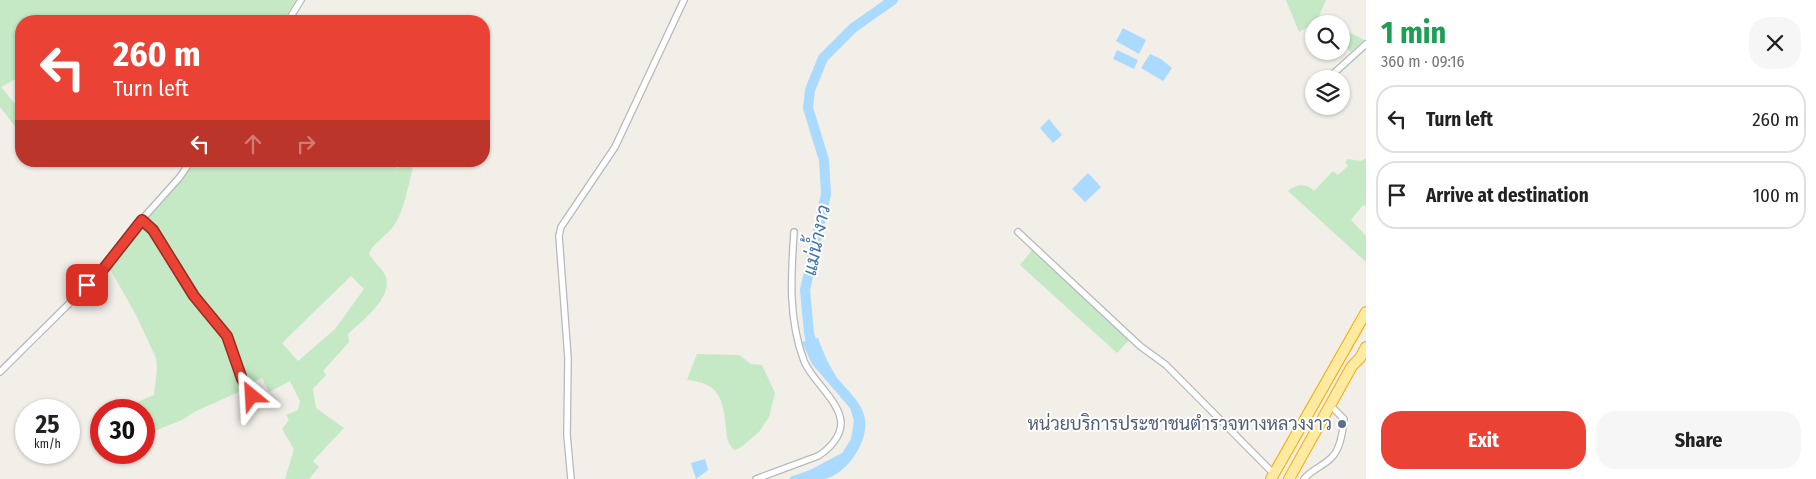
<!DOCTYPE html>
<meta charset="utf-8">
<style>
body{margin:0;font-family:"Fira Sans Condensed",Sarabun,sans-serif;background:#f6f6f6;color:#222;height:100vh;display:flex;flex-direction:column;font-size:19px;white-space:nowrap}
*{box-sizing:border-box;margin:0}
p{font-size:16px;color:#767676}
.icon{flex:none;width:28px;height:28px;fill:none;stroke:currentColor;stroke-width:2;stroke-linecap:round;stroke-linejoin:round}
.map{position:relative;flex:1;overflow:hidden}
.side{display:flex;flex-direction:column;background:#fff;width:450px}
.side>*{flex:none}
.guide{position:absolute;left:15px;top:15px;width:475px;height:152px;border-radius:20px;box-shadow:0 1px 4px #0004;background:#ea4335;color:#fff;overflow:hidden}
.tools{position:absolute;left:1305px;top:15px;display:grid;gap:10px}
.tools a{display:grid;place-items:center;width:45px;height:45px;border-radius:50%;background:#fff;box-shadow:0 1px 4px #0004;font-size:25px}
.speed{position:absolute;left:15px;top:399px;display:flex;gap:10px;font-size:25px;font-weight:700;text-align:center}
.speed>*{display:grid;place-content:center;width:65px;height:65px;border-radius:50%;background:#fff;box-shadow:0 1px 4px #0004;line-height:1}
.speed small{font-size:12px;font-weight:400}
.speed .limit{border:8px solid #d22;background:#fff;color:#111}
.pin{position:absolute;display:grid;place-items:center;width:42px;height:42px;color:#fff;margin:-21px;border-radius:10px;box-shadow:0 2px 8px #0006}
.me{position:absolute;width:55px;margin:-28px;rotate:333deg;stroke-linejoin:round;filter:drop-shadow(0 0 4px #0008)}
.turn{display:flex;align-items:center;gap:18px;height:105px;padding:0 15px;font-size:22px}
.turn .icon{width:65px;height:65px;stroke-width:2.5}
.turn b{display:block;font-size:35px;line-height:42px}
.lanes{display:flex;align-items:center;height:48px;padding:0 15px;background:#0003;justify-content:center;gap:25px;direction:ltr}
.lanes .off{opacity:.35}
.round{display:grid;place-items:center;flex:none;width:52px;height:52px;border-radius:20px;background:#f6f6f6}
.overview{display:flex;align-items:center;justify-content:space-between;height:85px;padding:0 15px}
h1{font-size:30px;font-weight:700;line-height:38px;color:#1e9e55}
.button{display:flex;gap:10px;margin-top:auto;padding:10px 15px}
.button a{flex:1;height:58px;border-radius:20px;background:#ea4335;color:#fff;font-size:20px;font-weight:700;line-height:58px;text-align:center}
.button a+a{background:#f6f6f6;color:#222}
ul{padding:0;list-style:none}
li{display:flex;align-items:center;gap:15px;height:68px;margin:0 10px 8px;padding:0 5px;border:2px solid #e0e0e0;border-radius:20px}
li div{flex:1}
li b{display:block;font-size:19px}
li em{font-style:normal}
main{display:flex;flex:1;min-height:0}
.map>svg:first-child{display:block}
.green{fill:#c5e8c5;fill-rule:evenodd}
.water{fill:#aadaff}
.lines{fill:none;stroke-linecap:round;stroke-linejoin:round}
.river{stroke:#aadaff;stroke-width:10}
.minor-casing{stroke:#b5b8bc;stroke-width:8}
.trunk-casing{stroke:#f9ab00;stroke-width:12}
.minor{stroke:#fff;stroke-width:5.5}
.trunk{stroke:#feeaa1;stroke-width:10}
.route-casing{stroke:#982c22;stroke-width:12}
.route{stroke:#ea4335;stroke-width:9}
.service-dot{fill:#5c6f8a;stroke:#fff;stroke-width:2}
.labels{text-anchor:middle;stroke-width:4;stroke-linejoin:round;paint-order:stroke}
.service-label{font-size:18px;fill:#4e5e75;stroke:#fff;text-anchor:end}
.water-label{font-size:19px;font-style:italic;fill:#4174aa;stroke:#fff}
</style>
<main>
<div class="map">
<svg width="1366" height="479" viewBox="0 0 1366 479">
<rect width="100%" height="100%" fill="#f1efe8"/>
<path class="green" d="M0,0H296L283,21H132L130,18L123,21H21V76L1,87L21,111V134L0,107Z
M1286,0H1326L1319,16L1334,24L1315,23L1299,32Z
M1341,28L1364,40L1351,52L1341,41Z
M1366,158V206L1363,205L1351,220L1366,236V262L1288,191C1296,184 1306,183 1314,191L1333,171L1338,175L1348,166L1345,162L1348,159L1361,161Z
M197,161H391L397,169L407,161L414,163C409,181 405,208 395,224C388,235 375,241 369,253C372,261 381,267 385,275C395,296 362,321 348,334L349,342L323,371L326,375L313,389L316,408L344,428L313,461L319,467L309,479H285L294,449L282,429L289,420L286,415L298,410L300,401L290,381L269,392L262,378L249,384L250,387L196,411L182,420L144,435V410H118L154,395L157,369L156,358L136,315L109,267L146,220ZM351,276L364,289L335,329L298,361L282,343Z
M1033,249L1130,339L1117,353L1020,265Z
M697,354L739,355L751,364L762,365L775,393L769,417L759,432L740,448L734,450C727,443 727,438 726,428C723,399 720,383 687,380Z"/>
<path class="water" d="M1123,28L1146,40L1139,54L1116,41Z
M1117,50L1138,60L1134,69L1113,59Z
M1150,54L1161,59L1172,68L1163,81L1141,68Z
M1049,119L1062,135L1053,143L1040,128Z
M1088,173L1101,187L1085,202L1072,189Z
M818,338C823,352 829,366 838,379C847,390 858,399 863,412C873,436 849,473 825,479C815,479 801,479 790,479V477L810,470L842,453L851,439L854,421L850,408L812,364L802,342Z
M705,459L708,470L696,479L691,463Z"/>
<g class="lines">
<path class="river" d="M814,353L809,333L805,290L826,194L824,160L808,108L810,90L823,58L853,28L893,0"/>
<defs>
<path id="minor" d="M288,21L301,0
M1333,74L1366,44
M142,220L153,230L194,296L227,336L242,379L252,396
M1018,232L1140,346L1166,365L1274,474
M0,372L101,272L136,226L179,178L191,161
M571,479L567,435L568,358L559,236L561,227L615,147L684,0
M756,479L818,456C829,449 841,437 841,423C840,401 812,381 804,361C788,318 791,276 794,232
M1304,479C1312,469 1324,466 1332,457C1340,449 1343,430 1344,419L1330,405"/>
<path id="trunk" d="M1271,479L1366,312
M1289,479L1352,366L1360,358L1366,347"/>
</defs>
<use href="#minor" class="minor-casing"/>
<use href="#trunk" class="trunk-casing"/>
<use href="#minor" class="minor"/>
<use href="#trunk" class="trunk"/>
</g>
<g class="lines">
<defs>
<path id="route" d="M87,285L101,272L142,220L153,230L194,296L227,336L242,379L252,396"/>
</defs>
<use href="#route" class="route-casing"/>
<use href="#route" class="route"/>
</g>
<circle class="service-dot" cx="1342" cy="424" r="5"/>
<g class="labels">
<g class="service-label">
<text x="1332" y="430">หน่วยบริการประชาชนตำรวจทางหลวงงาว</text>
</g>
<g class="water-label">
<text transform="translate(816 240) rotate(-78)" y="7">แม่น้ำงาว</text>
</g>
</g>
</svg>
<div class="tools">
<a><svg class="icon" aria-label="search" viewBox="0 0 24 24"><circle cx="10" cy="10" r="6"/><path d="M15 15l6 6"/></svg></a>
<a><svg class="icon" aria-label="layers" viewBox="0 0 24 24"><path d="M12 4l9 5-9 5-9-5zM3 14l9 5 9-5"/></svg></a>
</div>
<div class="speed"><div>25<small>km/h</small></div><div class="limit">30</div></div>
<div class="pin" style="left:87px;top:285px;background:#d93025"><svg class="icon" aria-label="arrive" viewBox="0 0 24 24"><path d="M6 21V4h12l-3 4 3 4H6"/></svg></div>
<svg class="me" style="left:252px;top:396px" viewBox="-20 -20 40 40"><path d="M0-17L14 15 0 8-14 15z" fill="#ea4335" stroke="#fff" stroke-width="4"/></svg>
<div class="guide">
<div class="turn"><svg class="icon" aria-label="left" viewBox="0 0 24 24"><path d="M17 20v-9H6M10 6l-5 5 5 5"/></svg><div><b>260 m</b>Turn left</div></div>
<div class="lanes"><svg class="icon" aria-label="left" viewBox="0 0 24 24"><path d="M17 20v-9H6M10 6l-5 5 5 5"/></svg><svg class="icon off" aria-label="ahead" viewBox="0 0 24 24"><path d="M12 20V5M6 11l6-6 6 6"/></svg><svg class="icon off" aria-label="right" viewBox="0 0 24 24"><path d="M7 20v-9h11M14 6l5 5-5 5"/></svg></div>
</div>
</div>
<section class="side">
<div class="overview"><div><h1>1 min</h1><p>360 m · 09:16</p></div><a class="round"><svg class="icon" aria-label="close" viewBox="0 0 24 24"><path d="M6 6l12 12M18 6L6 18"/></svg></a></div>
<ul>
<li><svg class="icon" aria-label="left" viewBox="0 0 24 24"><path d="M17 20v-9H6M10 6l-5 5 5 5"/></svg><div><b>Turn left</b></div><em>260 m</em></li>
<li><svg class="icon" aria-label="arrive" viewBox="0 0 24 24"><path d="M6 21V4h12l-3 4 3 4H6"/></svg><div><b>Arrive at destination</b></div><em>100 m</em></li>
</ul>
<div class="button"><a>Exit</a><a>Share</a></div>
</section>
</main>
